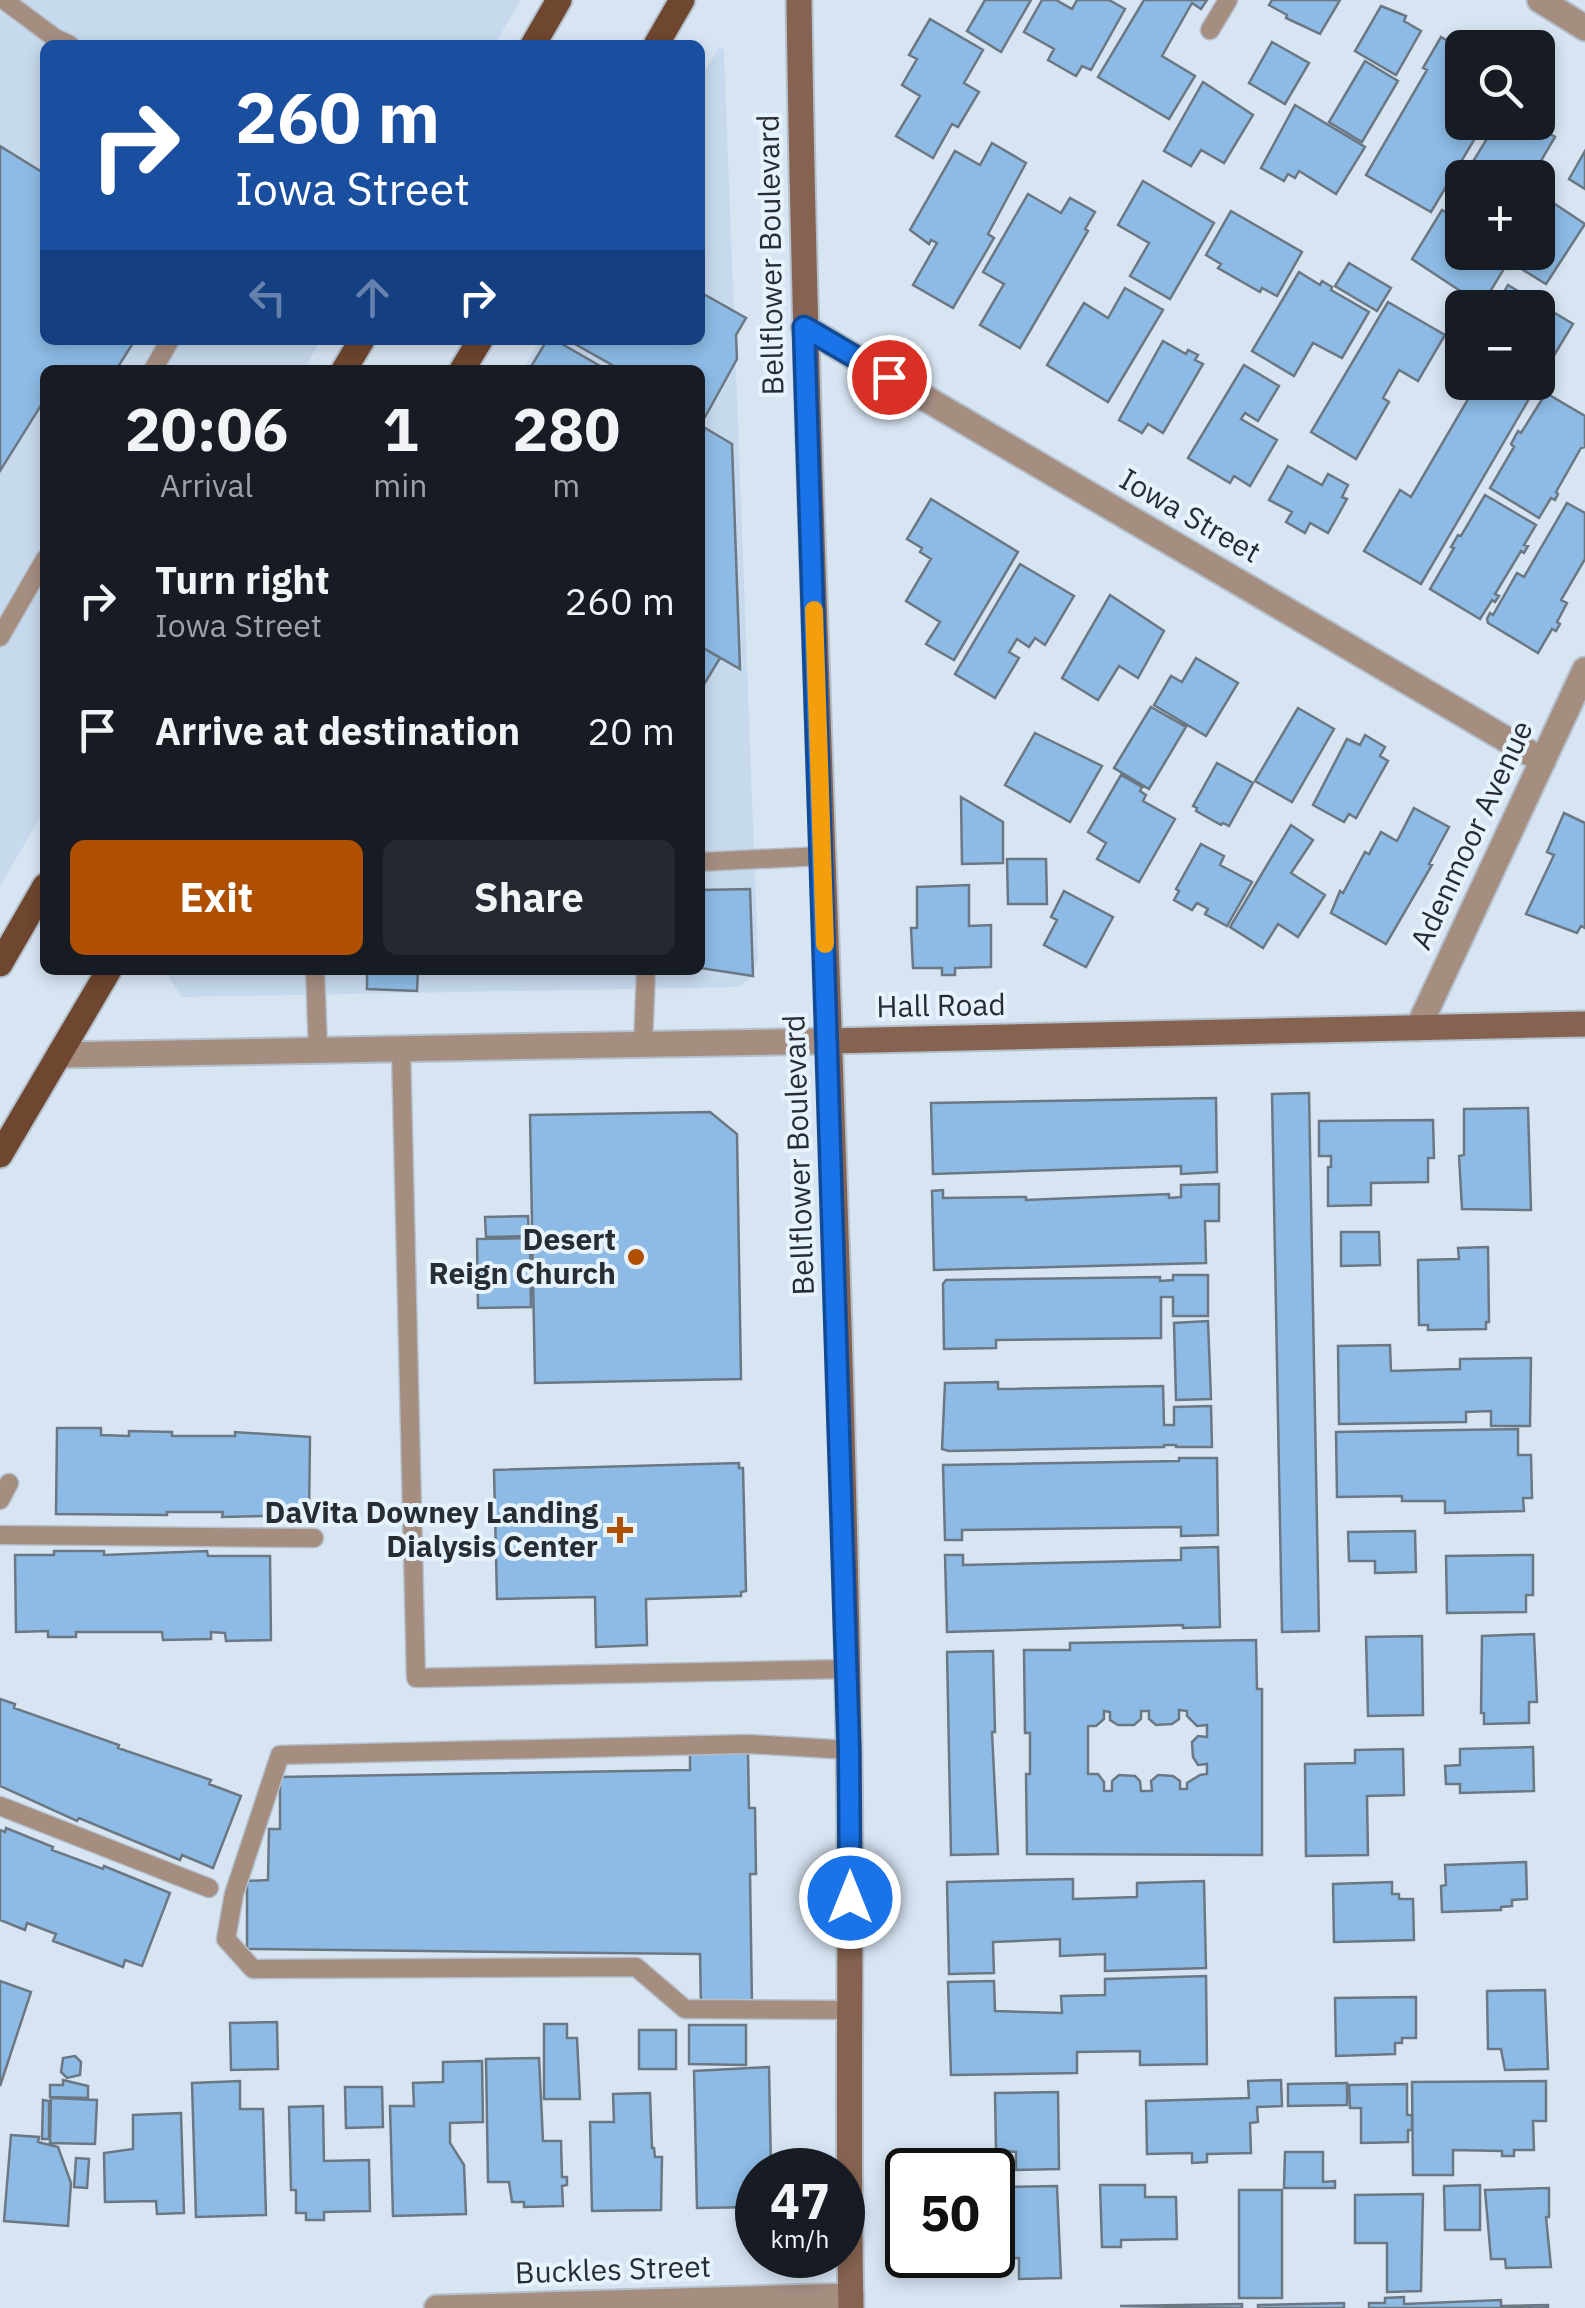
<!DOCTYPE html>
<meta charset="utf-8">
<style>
body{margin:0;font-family:"IBM Plex Sans",sans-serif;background:#242831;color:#f1f3f6;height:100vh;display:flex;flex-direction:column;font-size:38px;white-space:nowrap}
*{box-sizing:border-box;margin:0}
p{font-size:32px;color:#9ea1a6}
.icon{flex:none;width:55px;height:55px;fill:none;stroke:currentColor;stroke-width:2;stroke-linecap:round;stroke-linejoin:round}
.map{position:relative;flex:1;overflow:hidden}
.sheet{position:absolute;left:40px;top:365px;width:665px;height:610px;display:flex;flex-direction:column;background:#171b24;border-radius:15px;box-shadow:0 5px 15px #0003}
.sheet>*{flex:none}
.top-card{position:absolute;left:40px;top:40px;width:665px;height:305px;border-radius:15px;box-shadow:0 5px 15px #0003;background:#1a4fa0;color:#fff;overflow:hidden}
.fabs{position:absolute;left:1445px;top:30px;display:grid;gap:20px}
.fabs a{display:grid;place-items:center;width:110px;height:110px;border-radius:15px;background:#171b24;box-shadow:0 5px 15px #0003;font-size:50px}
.speed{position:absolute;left:735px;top:2148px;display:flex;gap:20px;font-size:50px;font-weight:700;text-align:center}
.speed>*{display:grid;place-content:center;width:130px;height:130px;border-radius:50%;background:#171b24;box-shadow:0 5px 15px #0003;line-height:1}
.speed small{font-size:25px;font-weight:400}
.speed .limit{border:5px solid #111;border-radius:15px;background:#fff;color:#111}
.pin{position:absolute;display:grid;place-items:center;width:85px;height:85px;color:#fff;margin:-42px;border:5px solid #fff;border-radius:50%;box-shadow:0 2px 10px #0007}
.me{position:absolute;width:110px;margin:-55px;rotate:0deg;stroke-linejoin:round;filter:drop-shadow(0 0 8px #0008)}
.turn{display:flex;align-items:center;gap:35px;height:210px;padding:0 30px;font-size:45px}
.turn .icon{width:130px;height:130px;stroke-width:2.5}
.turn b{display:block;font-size:70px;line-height:85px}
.lanes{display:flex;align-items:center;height:95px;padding:0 30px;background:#0003;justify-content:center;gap:50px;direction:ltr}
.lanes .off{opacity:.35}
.eta{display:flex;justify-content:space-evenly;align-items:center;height:170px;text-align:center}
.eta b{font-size:60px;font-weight:800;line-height:70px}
.button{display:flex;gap:20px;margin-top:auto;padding:20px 30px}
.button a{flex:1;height:115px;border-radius:15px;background:#ae4f01;color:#fff;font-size:40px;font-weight:800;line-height:115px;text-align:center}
.button a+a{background:#242831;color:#f1f3f6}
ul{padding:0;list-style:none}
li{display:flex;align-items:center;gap:30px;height:130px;padding:0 30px}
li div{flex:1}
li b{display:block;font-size:38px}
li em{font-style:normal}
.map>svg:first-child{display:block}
.built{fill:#c6d9ed}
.building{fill:#8dbbe5;stroke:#6b7884;stroke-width:2.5;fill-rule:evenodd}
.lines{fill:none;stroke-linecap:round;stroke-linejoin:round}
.lane-casing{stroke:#b4c0cc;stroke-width:21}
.street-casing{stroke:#b4c0cc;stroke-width:29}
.secondary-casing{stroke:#b4c0cc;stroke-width:29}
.primary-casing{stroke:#b4c0cc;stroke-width:29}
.lane{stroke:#a58d80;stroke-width:18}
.street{stroke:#a58d80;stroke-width:25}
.secondary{stroke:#866351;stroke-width:25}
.primary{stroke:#6f462f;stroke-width:25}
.route-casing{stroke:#114b97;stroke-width:25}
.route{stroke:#1a73e8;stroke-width:18}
.slow{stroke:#f59e0b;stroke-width:18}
.poi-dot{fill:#ae4f01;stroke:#e6f2fd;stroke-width:4}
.labels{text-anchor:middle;stroke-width:8;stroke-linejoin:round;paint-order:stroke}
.street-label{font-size:30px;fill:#272d32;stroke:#e6f2fd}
.poi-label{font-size:30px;font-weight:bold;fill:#272d32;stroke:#e6f2fd;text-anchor:end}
</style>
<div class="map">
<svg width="1585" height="2308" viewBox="0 0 1585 2308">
<rect width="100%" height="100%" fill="#d7e5f3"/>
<path class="built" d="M0,0H521L494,45H45V340H321L303,370H45V809L0,886Z
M720,46L724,51L758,958L753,976L738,987L181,997L165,970H700V370H523L541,340H700V79Z"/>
<path class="building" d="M985,0H1031L1001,52L967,31Z
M1042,0H1056L1072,9L1077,0H1109L1125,9L1091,70L1082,66L1076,76L1048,60L1054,49L1024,32Z
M1144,0H1207L1201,9L1192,3L1162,56L1195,76L1169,119L1098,77Z
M1272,0H1340L1320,34L1286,18L1287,15L1269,5Z
M1381,6L1406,16L1404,21L1421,31L1396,75L1355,51Z
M930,19L983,50L964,83L979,92L958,127L952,124L933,158L896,136L920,96L902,85L917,59L909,55Z
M1441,37L1462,49V105L1450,126L1474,140L1431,212L1366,175L1427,70L1423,68Z
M1272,42L1309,63L1285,104L1249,83Z
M1365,61L1398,81L1362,142L1329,122Z
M1203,82L1253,115L1224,163L1201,150L1191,166L1164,151Z
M1295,105L1365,147L1336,194L1299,171L1295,178L1288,174L1284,181L1261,168Z
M1497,122H1531L1555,137L1531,178H1463Z
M992,143L1026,163L988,234L994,238L953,308L913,285L937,243L931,240L929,244L910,230L955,151L980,165Z
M0,146L45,174V340H135L116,370H45V399L0,471Z
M1585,151V189L1569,179Z
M1143,181L1214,223L1170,299L1130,276L1149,243L1118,225Z
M1028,194L1061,213L1070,198L1095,212L1085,229L1088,231L1020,348L980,325L1004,284L983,272Z
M1552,202L1585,224L1546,284L1515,265L1522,252H1538V227Z
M1442,210L1462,222V252H1514L1484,302L1479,298L1477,302L1412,259Z
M1231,211L1302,252L1277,296L1262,288L1260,292L1218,268L1221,264L1206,255Z
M1349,263L1391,288L1377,311L1335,286Z
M1299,272L1320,285L1322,281L1332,287L1331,290L1369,312L1342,358L1313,343L1294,376L1252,351Z
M1508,285L1573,324L1547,367L1538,362V308H1495Z
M1125,288L1163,310L1108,402L1047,365L1084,303L1108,318Z
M700,292L746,318L736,335L737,359L705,417L700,414V370H621L568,340H700Z
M1388,302L1445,335L1418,381L1399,370L1383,398L1389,402L1356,459L1311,432Z
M547,340H555L607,370H529Z
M1163,341L1186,354L1188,350L1198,355L1195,360L1203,364L1163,433L1148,424L1142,433L1119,420Z
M1244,365L1279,386L1258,421L1245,413L1241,419L1277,440L1250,486L1234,476L1230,483L1188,458Z
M1478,382H1500L1529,399L1421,584L1364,551L1400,490L1411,497Z
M1546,393L1585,416V447L1581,448L1556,492L1558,494L1555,500L1551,498L1539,518L1490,488L1514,447L1511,444L1518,431L1521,433Z
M700,425L732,444L740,669L700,646Z
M1288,466L1322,485L1328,474L1348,485L1342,497L1347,499L1328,533L1310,523L1305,533L1286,522L1292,512L1269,500Z
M1485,495L1536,525L1524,545L1528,546L1524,553L1521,551L1495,594L1499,596L1495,602L1492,600L1480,619L1430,589L1454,548L1451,547L1458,535L1461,536Z
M931,499L1018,552L954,660L926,644L940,622L906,601L931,559L920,552L922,548L907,539Z
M1567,503L1585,513V559L1561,600L1567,603L1557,622L1560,624L1556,631L1552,629L1538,653L1488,623L1487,619L1490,613L1493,615L1517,573L1524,577Z
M1020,564L1074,596L1045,645L1035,638L1029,647L1017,639L1009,652L1019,658L995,698L955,674Z
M1110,595L1164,631L1138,678L1119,666L1098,700L1062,678Z
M700,646L720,658L700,691Z
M1196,658L1238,683L1206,736L1154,705L1171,676L1182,682Z
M1151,707L1186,727L1149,789L1114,768Z
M1298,708L1334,729L1292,802L1255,781Z
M1035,733L1102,766L1070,822L1005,785Z
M1365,735L1385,747L1380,756L1388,761L1356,818L1349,814L1344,822L1313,805L1347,739L1360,745Z
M1217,763L1253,783L1229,826L1223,823L1221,825L1196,811L1197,808L1193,806Z
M1121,775L1142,787L1140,791L1146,795L1143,801L1175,819L1139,882L1097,859L1106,843L1088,832Z
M961,797L1003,822V863L962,864Z
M1414,808L1449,827L1429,864L1432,865L1386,944L1331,913L1340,891L1343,893L1365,852L1369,854L1381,832L1397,841Z
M1564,813L1585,823V928L1581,926L1577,933L1526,914L1554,855L1547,852Z
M1291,825L1313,840L1291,873L1325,895L1298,937L1278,924L1263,948L1230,927Z
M1201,844L1224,856L1220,865L1252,882L1227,926L1205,914L1208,909L1197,903L1192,910L1174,900L1179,891L1176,889Z
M1007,859H1046L1047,904H1008Z
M969,885V926L991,925V967L955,968V975H942V968H913L911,928H917V887Z
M750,889L753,976L700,968V890Z
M1064,891L1113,917L1086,967L1044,945L1057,920L1051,917Z
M367,970H418L417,991L367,989Z
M1309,1093L1319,1631L1282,1632L1272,1094Z
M1216,1098L1217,1172L1181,1174V1166L933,1174L931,1103Z
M1528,1108L1531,1210L1462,1209L1459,1156L1464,1155V1109Z
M710,1112L737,1134L741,1379L535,1383L530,1115Z
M1433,1120L1434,1158H1428V1182L1371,1183V1205L1328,1206V1167H1331V1156H1319V1121Z
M1219,1184V1221H1205L1206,1263L934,1270L932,1191L943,1190V1198L1026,1197V1200L1169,1194V1198L1181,1197V1185Z
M528,1216L529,1236L486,1237L485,1217Z
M1341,1232H1379L1380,1265L1341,1266Z
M530,1238L531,1307L478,1308L477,1239Z
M1488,1247L1489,1322H1486V1329L1428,1330V1325H1419L1418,1260L1459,1259L1458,1248Z
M1173,1275H1208V1316H1173V1297H1161V1338L996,1340V1348L944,1349L943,1284L946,1280L1160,1277V1281L1173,1280Z
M1208,1321L1211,1399L1176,1400L1174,1323Z
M1390,1345L1391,1371L1460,1369V1359L1531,1358L1530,1426H1491V1411L1466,1412V1422L1339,1424L1338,1346Z
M998,1382V1389L1163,1386L1164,1425H1174V1407L1211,1406L1212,1447H1176V1445H1164V1447L949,1451L942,1449L945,1383Z
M57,1428H101V1435L129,1436V1431L172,1432V1436H235V1432L310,1437L309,1515L222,1517L223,1512H167V1515L56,1514Z
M1518,1429V1455H1531L1532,1498H1523L1524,1511L1445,1513V1501H1402V1496L1337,1497L1336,1432Z
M1179,1458H1217L1218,1535L1181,1536V1527L962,1530V1540H945L943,1465L1179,1461Z
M739,1463V1468H743L746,1591L741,1592V1596L646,1599L647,1645L596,1647L595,1597L497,1599L494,1470Z
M1415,1531L1416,1572L1375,1573V1561H1349L1348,1532Z
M1218,1547L1220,1627L1183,1628V1625L947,1632L945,1555H963V1565L1181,1560V1548Z
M54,1551H104V1555L207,1551L208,1556H270L271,1640L226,1641L225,1633L211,1632V1639L163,1640L162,1632H76V1637H48V1631L16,1632L15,1555H54Z
M1533,1555V1595H1526V1612L1447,1613L1446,1556Z
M1534,1634L1537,1702H1529V1723L1484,1724V1713H1481L1482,1636Z
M1422,1636L1423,1715L1368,1716L1366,1637Z
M1256,1640L1257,1689H1262V1855L1027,1854L1026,1774H1030V1733H1025L1024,1650H1070V1643ZM1179,1710L1187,1711V1716L1197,1726L1207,1725V1737L1198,1736L1192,1742L1193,1757L1198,1765L1207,1764V1774L1200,1775L1187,1783V1789H1180V1781L1173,1776L1158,1775L1151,1781L1152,1791H1141L1140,1781L1135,1776L1119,1775L1112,1781V1791H1104V1782L1098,1774H1088V1726H1096L1104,1719V1711L1110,1712V1720L1118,1725H1134L1141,1719V1711H1149V1719L1156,1725L1172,1724L1179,1719Z
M993,1651L995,1732H992L998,1854L951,1855L947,1652Z
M0,1699L15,1704L14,1708L119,1745L118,1748L211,1780L209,1784L241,1796L213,1868L182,1855L180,1860L79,1818L77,1821L0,1786Z
M1533,1747L1534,1791L1460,1793V1784H1446L1445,1766L1460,1765V1749Z
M1403,1749L1404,1795L1367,1796L1368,1855L1306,1856L1305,1764L1355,1763V1750Z
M748,1753L749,1808H755L756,1874H750L752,2005L701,2006L700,1954L247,1949V1881L268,1880L269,1829H280V1777L690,1770V1754Z
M6,1828L53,1847L52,1850L103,1869L104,1866L170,1893L142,1966L125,1960L123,1967L53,1941L56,1934L27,1923L25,1930L0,1920V1830L5,1832Z
M1526,1862L1527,1899L1512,1900V1906L1501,1907V1910L1442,1912L1441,1886L1446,1885L1445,1865Z
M1073,1879V1899L1137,1897V1883L1204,1881L1206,1968L1105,1971V1954L1060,1956V1939L993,1942L994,1973L949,1974L947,1882Z
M1392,1882V1894H1399V1899H1413L1414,1940L1334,1942L1333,1884Z
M1206,1976L1207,2064L1140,2065V2051L1077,2052V2073L951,2075L948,1982L994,1981L995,2011L1062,2013L1061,1996L1105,1995V1979Z
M0,1981L31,1992L0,2086Z
M1545,1990L1548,2069L1505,2070L1501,2049H1488L1487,1991Z
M1416,1997V2038H1402V2043H1395V2054L1336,2056L1335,1998Z
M277,2022L278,2069L231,2070L230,2023Z
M544,2024H567V2038H577L580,2099H544Z
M689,2025H746V2065L689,2064Z
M639,2030H676V2069H639Z
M75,2056L81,2062L80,2075L67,2078L61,2072L63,2058Z
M539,2058L543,2141H561L562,2177H567V2185L562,2186L563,2206L524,2207V2202H512L509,2182H488L486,2059Z
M482,2061L483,2122L450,2123V2143L464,2165L466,2214L393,2216L390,2106H414L413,2083L443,2082V2062Z
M769,2067L771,2170H758V2207L697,2208L694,2071Z
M63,2080L88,2086V2098L50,2097V2085H63Z
M1281,2080L1282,2106L1257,2107L1258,2122L1250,2123L1251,2153L1207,2154V2162L1192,2163V2153L1147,2154L1146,2101L1249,2098L1248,2081Z
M240,2081V2109H263L266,2215L196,2217L192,2083Z
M1546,2081V2121H1533L1534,2150H1514V2156H1502V2151L1453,2150V2175H1413L1412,2082Z
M1347,2083V2105L1288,2106V2084Z
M1407,2084V2115H1412V2130H1408V2142L1361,2143V2108H1350L1349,2085Z
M345,2087H382L383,2127L346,2128Z
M1058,2092L1059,2169L1016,2170V2152L996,2150L995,2093Z
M650,2093L652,2148H654L655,2157H662L661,2210L592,2211L590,2122H614L613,2094Z
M51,2098L97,2100L95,2144L50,2143Z
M43,2100L49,2101V2139H42Z
M323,2106L324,2161L369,2160L370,2211L324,2212V2220H306V2213H296V2190H291L289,2107Z
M181,2113L184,2213L157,2214L156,2201L105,2202L104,2153L133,2149V2115Z
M11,2135L39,2137L38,2142L58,2147L71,2183L68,2226L4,2221Z
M1285,2152H1323V2182L1335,2181V2188H1284Z
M76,2158L89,2159L87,2188L74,2187Z
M1100,2185H1145V2197H1176L1177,2239L1121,2240V2247H1102Z
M1480,2185V2230H1445L1444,2186Z
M1057,2186L1061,2278L1019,2279V2258L990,2259L992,2255V2201H1000V2187Z
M1549,2188V2217H1546L1551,2267L1506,2268L1505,2259H1491L1485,2190Z
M1239,2190H1282V2298H1239Z
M1423,2194L1421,2291L1387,2292V2243H1355V2195Z
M1404,2297V2304L1501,2300V2306L1548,2305V2308H1369V2303H1385V2298Z
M1344,2303V2308H1258V2305Z
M1242,2304V2308L1120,2306Z"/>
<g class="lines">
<defs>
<path id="lane" d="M4,0L55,38L70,45
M1210,30L1228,0
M153,370L170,340
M0,637L45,559
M700,862L822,856
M315,970L318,1050
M643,1045L646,970
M401,1049L416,1678L846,1669
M0,1500L9,1483
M0,1535L314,1538
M849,1750L748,1744L280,1755L234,1894L226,1939L253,1969L636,1967L685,2009L850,2010
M0,1806L209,1888"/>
<path id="street" d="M1540,0L1585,28
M804,327L1543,761
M1418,1028L1585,670
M59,1055L828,1041
M437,2308L851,2296"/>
<path id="secondary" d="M799,0C807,584 840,1167 849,1751C852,1937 847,2122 851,2308
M828,1041L1585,1024"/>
<path id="primary" d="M533,45L559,0
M656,45L682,0
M344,370L362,340
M462,370L480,340
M0,964L45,886
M0,1155L109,970"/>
</defs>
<use href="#lane" class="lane-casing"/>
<use href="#street" class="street-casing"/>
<use href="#secondary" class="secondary-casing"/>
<use href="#primary" class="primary-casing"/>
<use href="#lane" class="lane"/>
<use href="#street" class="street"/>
<use href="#secondary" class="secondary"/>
<use href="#primary" class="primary"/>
</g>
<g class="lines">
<defs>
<path id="route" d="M850,1898L849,1750L804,327L889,377"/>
</defs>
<use href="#route" class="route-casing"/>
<use href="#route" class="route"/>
<path class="slow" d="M814,610L825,944"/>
</g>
<g class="poi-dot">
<circle cx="636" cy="1257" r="10"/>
<path d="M615 1515h10v10h10v10h-10v10h-10v-10h-10v-10h10z"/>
</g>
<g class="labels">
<g class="street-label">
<text transform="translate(771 255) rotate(-91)" y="10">Bellflower Boulevard</text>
<text transform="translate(1190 516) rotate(30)" y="10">Iowa Street</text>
<text transform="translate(1472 835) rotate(-65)" y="10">Adenmoor Avenue</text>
<text transform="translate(941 1006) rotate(-1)" y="10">Hall Road</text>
<text transform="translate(799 1155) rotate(-92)" y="10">Bellflower Boulevard</text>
<text transform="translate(613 2270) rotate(-2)" y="10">Buckles Street</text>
</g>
<g class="poi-label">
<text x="616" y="1250">Desert<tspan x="616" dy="34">Reign Church</tspan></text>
<text x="598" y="1523">DaVita Downey Landing<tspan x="598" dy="34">Dialysis Center</tspan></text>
</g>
</g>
</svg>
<div class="fabs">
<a><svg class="icon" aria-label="search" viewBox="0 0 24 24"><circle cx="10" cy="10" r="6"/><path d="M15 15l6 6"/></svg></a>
<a>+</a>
<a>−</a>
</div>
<div class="speed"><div>47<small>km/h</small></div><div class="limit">50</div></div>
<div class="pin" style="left:889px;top:377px;background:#d93025"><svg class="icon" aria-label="arrive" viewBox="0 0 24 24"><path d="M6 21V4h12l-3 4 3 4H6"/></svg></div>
<svg class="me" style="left:850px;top:1898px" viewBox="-20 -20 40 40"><circle r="17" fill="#1a73e8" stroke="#fff" stroke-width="3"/><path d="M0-11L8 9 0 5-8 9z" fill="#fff"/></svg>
<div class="top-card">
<div class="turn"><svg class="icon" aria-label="right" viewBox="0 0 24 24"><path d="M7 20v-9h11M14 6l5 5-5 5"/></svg><div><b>260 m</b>Iowa Street</div></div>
<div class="lanes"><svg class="icon off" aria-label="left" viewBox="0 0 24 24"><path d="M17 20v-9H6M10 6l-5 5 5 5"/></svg><svg class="icon off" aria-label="ahead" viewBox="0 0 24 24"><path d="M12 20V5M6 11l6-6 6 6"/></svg><svg class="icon" aria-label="right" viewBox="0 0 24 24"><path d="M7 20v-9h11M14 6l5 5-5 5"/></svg></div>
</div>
<section class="sheet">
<div class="eta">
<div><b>20:06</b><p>Arrival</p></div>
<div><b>1</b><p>min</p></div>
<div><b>280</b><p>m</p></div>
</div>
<ul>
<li><svg class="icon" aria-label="right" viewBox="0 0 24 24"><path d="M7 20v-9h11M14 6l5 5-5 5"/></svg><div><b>Turn right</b><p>Iowa Street</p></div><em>260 m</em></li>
<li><svg class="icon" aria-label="arrive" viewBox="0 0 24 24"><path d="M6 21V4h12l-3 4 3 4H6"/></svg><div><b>Arrive at destination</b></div><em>20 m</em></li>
</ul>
<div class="button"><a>Exit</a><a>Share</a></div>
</section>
</div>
